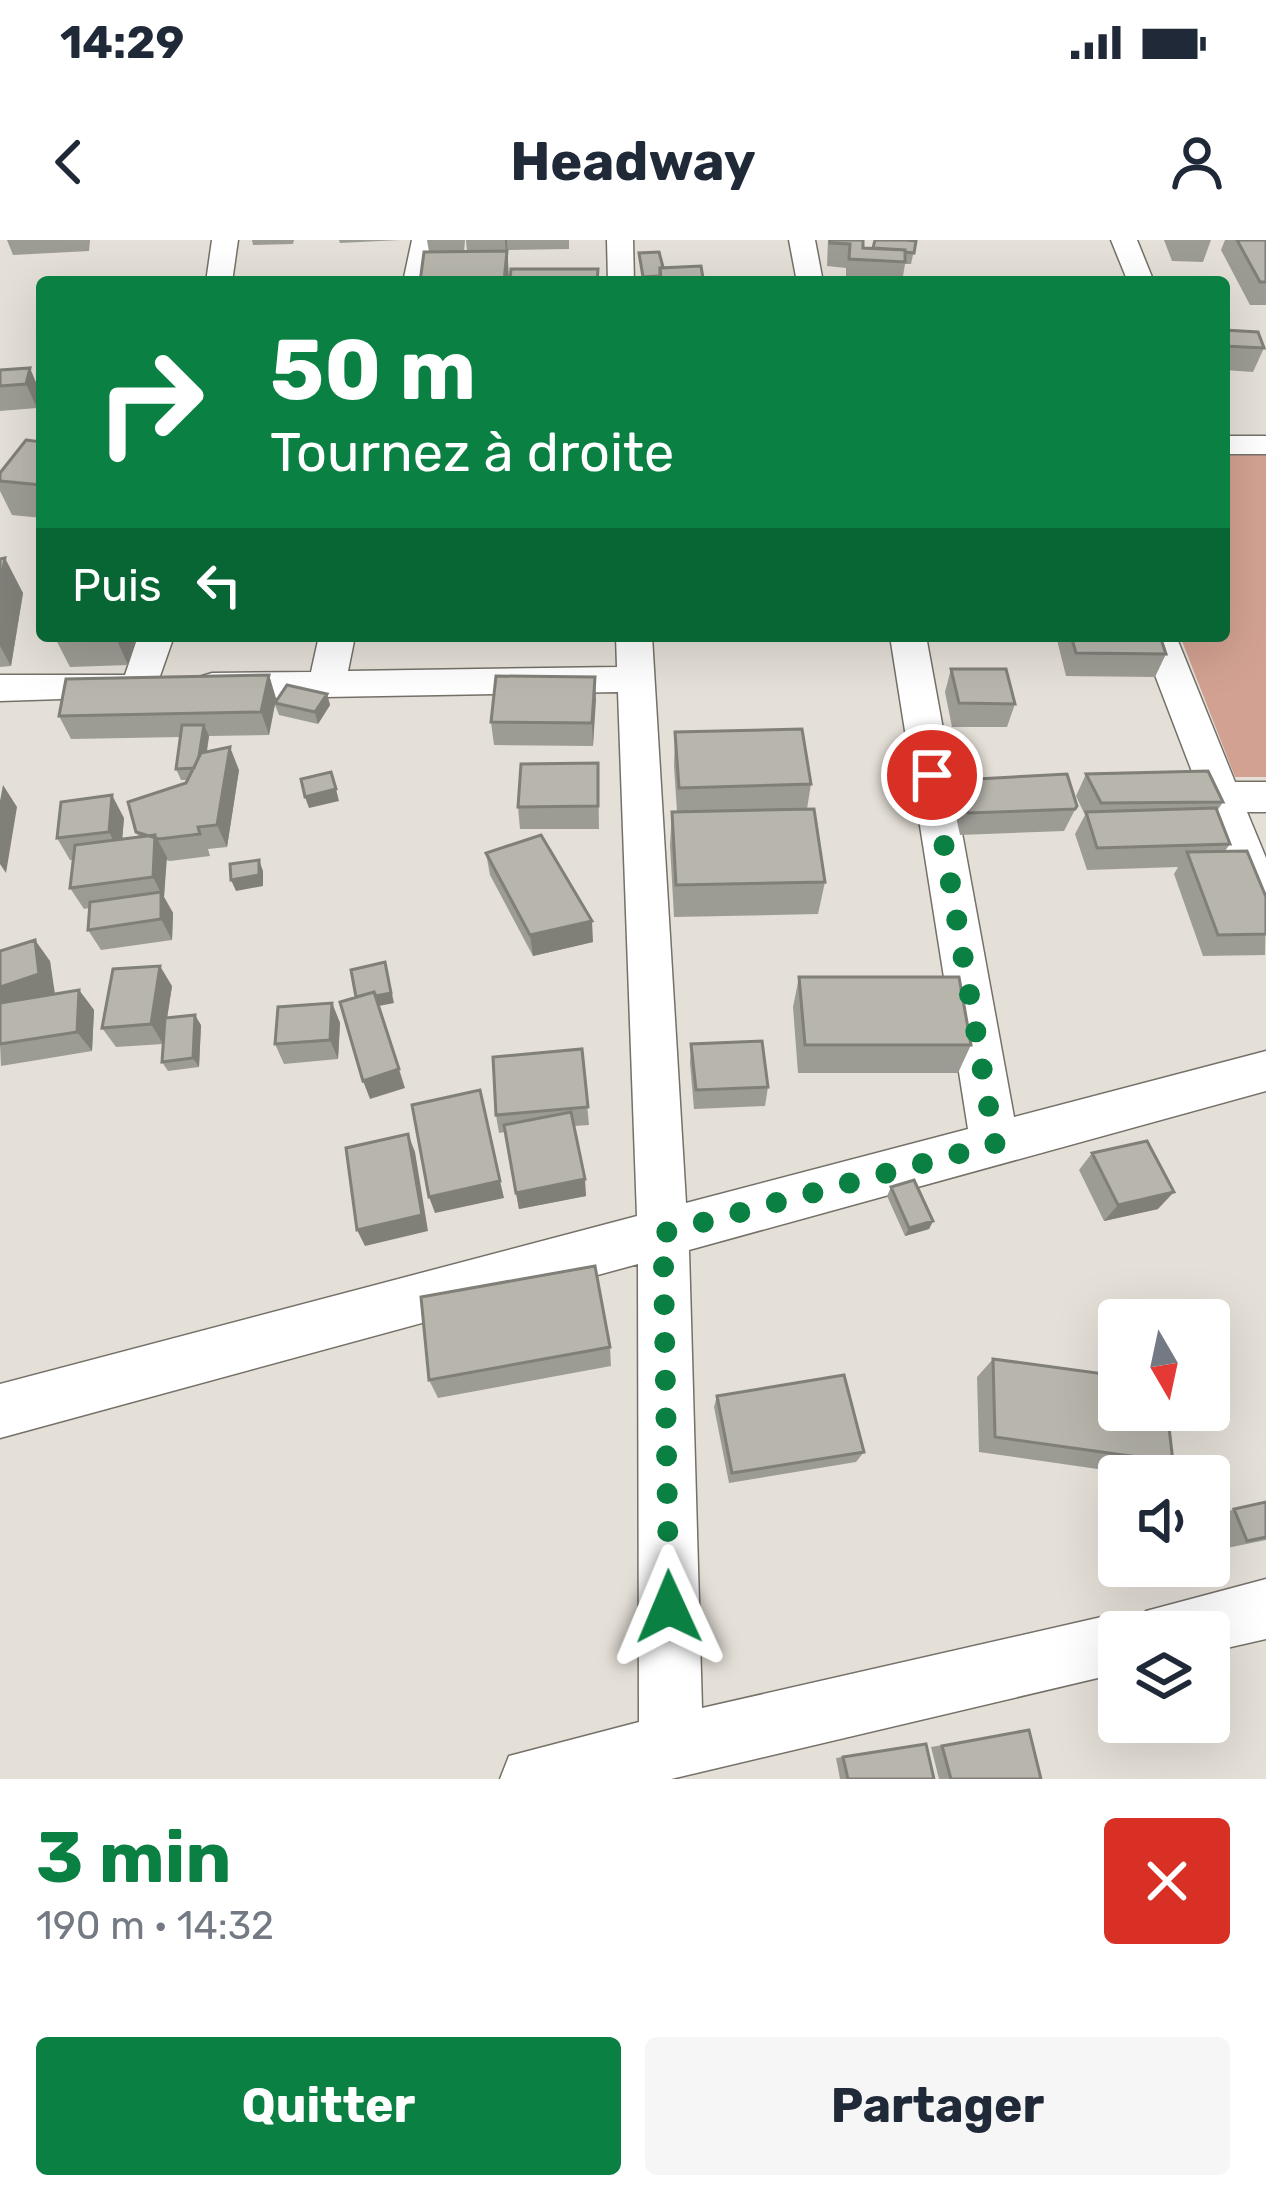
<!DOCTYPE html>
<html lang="fr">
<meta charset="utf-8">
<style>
body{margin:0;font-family:Rubik,sans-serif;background:#f6f6f7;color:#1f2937;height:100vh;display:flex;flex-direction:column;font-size:45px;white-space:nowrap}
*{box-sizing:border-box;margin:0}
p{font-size:39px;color:#747a83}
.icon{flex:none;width:66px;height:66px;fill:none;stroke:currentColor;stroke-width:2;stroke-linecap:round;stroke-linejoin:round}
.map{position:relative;height:1539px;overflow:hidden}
.details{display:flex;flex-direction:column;background:#fff;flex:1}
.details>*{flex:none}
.hud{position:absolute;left:36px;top:36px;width:1194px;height:366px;border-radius:12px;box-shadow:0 12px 48px #0002;background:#0b8043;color:#fff;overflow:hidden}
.needle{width:78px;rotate:171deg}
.tools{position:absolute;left:1098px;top:1059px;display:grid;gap:24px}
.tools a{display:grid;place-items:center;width:132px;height:132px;border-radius:12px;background:#fff;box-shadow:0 12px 48px #0002;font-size:60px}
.pin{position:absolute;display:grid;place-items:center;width:102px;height:102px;color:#fff;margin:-51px;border:6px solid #fff;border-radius:50%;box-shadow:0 3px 12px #0007}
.me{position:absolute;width:132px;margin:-66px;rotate:359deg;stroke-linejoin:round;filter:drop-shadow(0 0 9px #0008)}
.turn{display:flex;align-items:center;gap:42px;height:252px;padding:0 36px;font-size:54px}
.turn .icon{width:156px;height:156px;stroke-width:2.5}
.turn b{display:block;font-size:84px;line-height:102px}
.then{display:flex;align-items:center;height:114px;padding:0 36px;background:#0003;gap:24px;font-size:45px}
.round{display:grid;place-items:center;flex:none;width:126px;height:126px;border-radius:12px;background:#f6f6f7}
.overview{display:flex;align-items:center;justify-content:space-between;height:204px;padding:0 36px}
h1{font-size:72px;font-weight:700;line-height:90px;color:#0b8043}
.button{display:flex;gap:24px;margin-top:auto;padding:24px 36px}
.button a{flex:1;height:138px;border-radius:12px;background:#0b8043;color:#fff;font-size:48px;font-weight:700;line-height:138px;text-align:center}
.button a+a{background:#f6f6f7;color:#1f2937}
.status{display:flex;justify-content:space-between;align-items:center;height:84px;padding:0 60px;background:#fff;direction:ltr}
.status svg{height:33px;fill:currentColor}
header{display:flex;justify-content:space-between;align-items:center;height:156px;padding:0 36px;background:#fff;font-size:54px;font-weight:700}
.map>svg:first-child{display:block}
.green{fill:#d2a191}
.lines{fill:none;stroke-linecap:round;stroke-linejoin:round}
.street-casing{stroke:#757068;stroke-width:3}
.street{fill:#fff;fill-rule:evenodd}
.wall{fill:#9d9c94}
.shaded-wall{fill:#807f78}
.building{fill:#b7b5ac;stroke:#807f78;stroke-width:3}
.route{stroke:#0b8043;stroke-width:21;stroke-dasharray:0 37.8}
</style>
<div class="status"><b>14:29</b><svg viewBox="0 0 49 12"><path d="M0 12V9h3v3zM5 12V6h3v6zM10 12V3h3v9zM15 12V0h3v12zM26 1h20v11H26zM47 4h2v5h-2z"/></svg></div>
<header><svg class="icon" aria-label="back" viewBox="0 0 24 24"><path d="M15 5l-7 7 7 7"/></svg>Headway<svg class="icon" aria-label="person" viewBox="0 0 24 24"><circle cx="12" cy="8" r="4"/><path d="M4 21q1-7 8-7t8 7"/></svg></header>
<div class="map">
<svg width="1266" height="1539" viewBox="0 0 1266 1539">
<rect width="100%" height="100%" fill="#e4dfd7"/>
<path class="green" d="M1224,210L1266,211V537H1235L1180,396H1224Z"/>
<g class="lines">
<defs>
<path id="street" d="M212,0H238L232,42H206Z
M412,0H438L429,42H403Z
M607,0H633L634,42H608Z
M789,0H815L823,42H797Z
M1111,0H1137L1154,42H1128Z
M1224,196H1266V214H1224Z
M138,396H174L153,456L0,461V435H125Z
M319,396H355L348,431L617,427L616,396H652L686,963L968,889L890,396H926L1014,877L1266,811V851L689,1010L702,1468L1119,1373L1141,1382L1146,1371L1266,1339V1399L1209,1412V1392H1119V1433L671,1539H500L509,1516L639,1482L638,1024L0,1198V1144L637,976L618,452L212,459L199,455L194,446L199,437L212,433L311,432Z
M1140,396H1176L1235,542H1266V572H1247L1266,618V687L1251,682L1245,670Z"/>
</defs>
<use href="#street" class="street-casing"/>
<use href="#street" class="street"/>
</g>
<path class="wall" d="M7,0H90L89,11L13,15Z
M252,0H294L293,4L253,5Z
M339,0H400L340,3Z
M427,0H465L464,12L467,11L466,0H569V9L507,10L509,42H420L429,12Z
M828,0H863V8H873L916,1L911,24H905L902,42H846V28L827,26Z
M1164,0H1211L1203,22L1172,21Z
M1225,0H1266V65H1250L1221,10Z
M1224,90L1264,108L1253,132L1224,130Z
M0,130L40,152L37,168L0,171Z
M42,202V278L12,275L0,251V233Z
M0,319L23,353L11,426L0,427Z
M54,396H136L128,425L70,427Z
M1056,396H1160L1166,414L1155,437L1066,436Z
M951,429L1015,464L1007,487H952L945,452Z
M269,435L276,461L327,454L330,465L318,484L279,475L275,465L269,495L209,496L207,512L239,530L227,607L208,609L210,616L170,621L166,620L164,657L173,673L172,700L101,710L88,690L89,668L84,669L70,648L73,620H70L57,598L124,578L122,599L139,597L136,592L188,540H181L176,529L180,497L71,499L59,476Z
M595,437L593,506L494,505L491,482Z
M675,492L811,544L807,569L825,642L818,674L674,677L670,605L672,572H677L674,526Z
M598,523L599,589H520L518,567Z
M1086,534L1223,562L1217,571L1230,604L1225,611L1266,657L1265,715L1203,716L1174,634L1178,627L1087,630L1075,594L1085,575L1076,556Z
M960,540L1077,566L1064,591L960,595L953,563Z
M486,613L593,702L533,716L490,635Z
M50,721L54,754L79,750L94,770L92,811L1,826L0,804Z
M799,737L971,805L958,833H798L793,767Z
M172,746L167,778L201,785L199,827L168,831L162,822L163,804L116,807L102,788Z
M332,763L340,783L338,819L284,824L275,804Z
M691,804L768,847L765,866L694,869L690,823Z
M582,809L589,885L574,886L586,956L519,969L505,892L499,893L496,875Z
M1092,913L1158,969L1104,981L1079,930Z
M891,947L933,981L929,989L905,996L887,956Z
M610,1107L611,1126L438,1158L429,1140Z
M993,1119L1173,1222L1146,1236L979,1212L977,1137Z
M717,1156L864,1212L856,1222L729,1243L714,1167Z
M1266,1262V1300L1227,1308L1214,1278L1234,1269Z
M1029,1490L1041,1539H939L931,1507Z
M926,1504L934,1539H840L836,1518Z"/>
<path class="shaded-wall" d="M505,0H507L509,42H504L506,13Z
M30,128L40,152L37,168L26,144Z
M5,318L23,353L11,426L0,406V346Z
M115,396H136L128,425Z
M269,435L276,458L269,495L261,472Z
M595,437L596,460L593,506L592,483Z
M327,454L330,465L318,484L315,472Z
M204,485L209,496L202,539L198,528Z
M230,507L239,530L227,607L217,585Z
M3,545L17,567L6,633L0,624V561Z
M336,549L339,561L309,568L305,557Z
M112,555L124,578L121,614L109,592Z
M155,595L167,617L164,657L173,673L172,700L161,679V653L153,637Z
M259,620L263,631V646L236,651L231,640Z
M592,681L593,702L533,716L530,695Z
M35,700L50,721L55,754L0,772V747Z
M385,722L394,763L379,766L405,848L370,859L363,841L374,752Z
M160,726L172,746L163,804L151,784Z
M79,750L94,770L92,811L77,792Z
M332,763L340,783L338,819L330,800Z
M195,775L201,785L199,827L193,818Z
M408,894L415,912L428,991L365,1006L357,990Z
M585,939L586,956L519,969L516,953Z
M500,941L504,958L435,973L429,957Z
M1174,952L1158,969L1104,981L1118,965Z
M933,981L929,989L905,996L909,988Z"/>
<path class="building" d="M830,0H863V8L905,10V22L849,19L850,4L830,3Z
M875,0H906L916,1L914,13L905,12V10L873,8Z
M1237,0H1266V42H1260Z
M507,11L504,42H420L424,12Z
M659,12L663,27L660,28V36L643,37L639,13Z
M701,26L703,38H661L660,28Z
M511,29H598L597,41H510Z
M646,38H795L796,42H646Z
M1224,90L1258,92L1264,108L1224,106Z
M30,128L26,144L0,146V130Z
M26,200L42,202V245L0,241V233Z
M5,318L0,346V319Z
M1071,396H1160L1166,414L1076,413Z
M951,429H1006L1015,464L959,463Z
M269,435L261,472L59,476L66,439Z
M496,436L595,437L592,483L491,482Z
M287,445L327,454L315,472L275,463Z
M182,485H204L199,516L194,528L176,529Z
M802,489L811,544L679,548L675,492Z
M230,507L217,585L198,587L200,594L159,599L136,592L128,562L186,543L201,513Z
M598,523V566L518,567L521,524Z
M1208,531L1223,562L1101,563L1086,534Z
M331,532L336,549L305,557L301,539Z
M1067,534L1077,566L1075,569L968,573L960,540Z
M112,555L109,592L57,598L61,562Z
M1216,568L1230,604L1097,608L1086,572Z
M814,569L825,642L676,645L672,572Z
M155,595L153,637L70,648L75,605Z
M541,595L592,681L530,695L486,613Z
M1247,611L1266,657V694L1218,695L1187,612Z
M259,620V635L231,640L230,624Z
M161,652V679L88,690L90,662Z
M35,700L39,734L0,747V711Z
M385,722L391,753L376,756L374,752L356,757L351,730Z
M160,726L151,784L102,788L113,729Z
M799,737H959L971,805H805Z
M79,750L77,792L0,804V763Z
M374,752L399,829L363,841L340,762Z
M332,763L330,800L275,804L278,767Z
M195,775L193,818L162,822L165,778Z
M762,801L768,847L696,850L691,804Z
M582,809L588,867L496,875L493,817Z
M480,850L500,941L429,957L412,865Z
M571,872L585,939L516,953L504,885Z
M408,894L422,975L357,990L346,908Z
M1147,901L1174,952L1118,965L1092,913Z
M914,940L933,981L909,988L891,947Z
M595,1026L610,1107L429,1140L421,1057Z
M993,1119L1119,1136V1170H1167L1173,1222L995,1197Z
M844,1135L864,1212L732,1233L717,1156Z
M1266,1262V1297L1247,1301L1234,1269Z
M1029,1490L1041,1539H951L942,1506Z
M926,1504L934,1539H848L843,1517Z"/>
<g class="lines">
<path class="route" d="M669,1367L663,993L995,904L932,535"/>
</g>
</svg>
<div class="tools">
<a><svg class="needle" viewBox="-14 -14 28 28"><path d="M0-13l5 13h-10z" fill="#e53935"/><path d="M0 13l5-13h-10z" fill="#747a83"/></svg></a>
<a><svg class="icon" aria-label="sound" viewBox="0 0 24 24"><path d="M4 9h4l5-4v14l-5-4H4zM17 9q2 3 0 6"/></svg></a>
<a><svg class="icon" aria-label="layers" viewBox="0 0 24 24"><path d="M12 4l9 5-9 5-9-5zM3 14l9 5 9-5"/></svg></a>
</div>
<div class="pin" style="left:932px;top:535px;background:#d93025"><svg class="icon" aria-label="arrive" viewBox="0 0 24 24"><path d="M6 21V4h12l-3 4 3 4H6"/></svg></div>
<svg class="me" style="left:669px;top:1367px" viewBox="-20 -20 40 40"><path d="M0-17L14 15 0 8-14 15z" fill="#0b8043" stroke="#fff" stroke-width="4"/></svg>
<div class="hud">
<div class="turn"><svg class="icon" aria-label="right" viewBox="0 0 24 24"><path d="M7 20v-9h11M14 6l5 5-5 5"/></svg><div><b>50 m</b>Tournez à droite</div></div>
<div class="then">Puis<svg class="icon" aria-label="left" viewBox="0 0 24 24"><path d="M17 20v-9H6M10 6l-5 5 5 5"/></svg></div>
</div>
</div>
<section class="details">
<div class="overview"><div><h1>3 min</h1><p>190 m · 14:32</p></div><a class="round" style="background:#d93025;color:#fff"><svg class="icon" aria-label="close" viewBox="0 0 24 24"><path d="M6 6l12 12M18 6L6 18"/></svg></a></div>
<div class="button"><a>Quitter</a><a>Partager</a></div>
</section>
